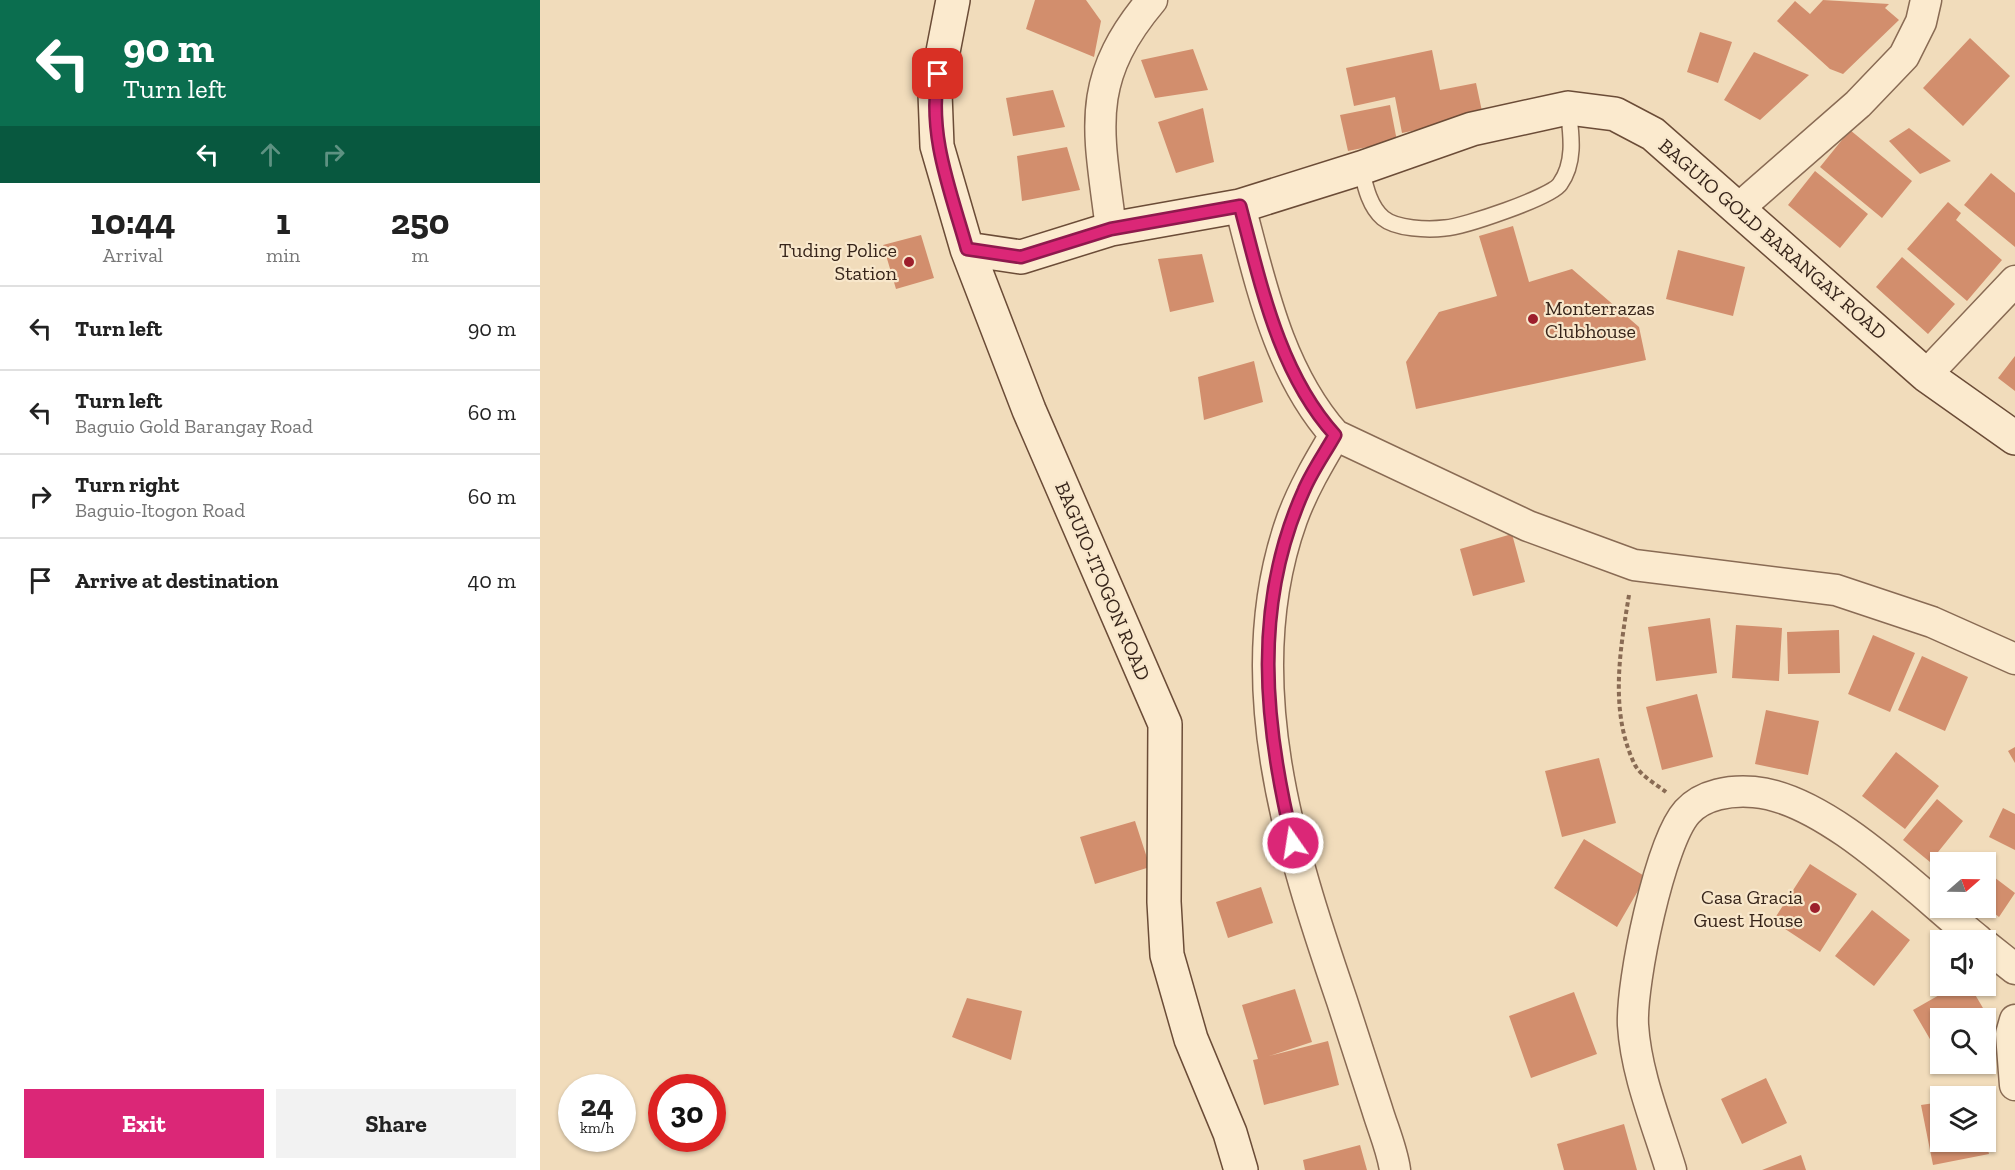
<!DOCTYPE html>
<style>
body{margin:0;font-family:"Zilla Slab",serif;background:#f2f2f2;color:#222;height:100vh;display:flex;flex-direction:column;font-size:22px;white-space:nowrap}
*{box-sizing:border-box;margin:0}
p{font-size:20px;color:#767676}
.icon{flex:none;width:33px;height:33px;fill:none;stroke:currentColor;stroke-width:2;stroke-linecap:round;stroke-linejoin:round}
.map{position:relative;flex:1;overflow:hidden}
.panel{display:flex;flex-direction:column;background:#fff;width:540px}
.panel>*{flex:none}
.guide{background:#0b6e4f;color:#fff;overflow:hidden}
.needle{width:39px;rotate:70deg}
.fabs{position:absolute;left:1390px;top:852px;display:grid;gap:12px}
.fabs a{display:grid;place-items:center;width:66px;height:66px;border-radius:0px;background:#fff;box-shadow:0 2px 4px #0004;font-size:30px}
.speed{position:absolute;left:18px;top:1074px;display:flex;gap:12px;font-size:30px;font-weight:700;text-align:center}
.speed>*{display:grid;place-content:center;width:78px;height:78px;border-radius:50%;background:#fff;box-shadow:0 2px 4px #0004;line-height:1}
.speed small{font-size:15px;font-weight:400}
.speed .limit{border:9px solid #d22;background:#fff;color:#111}
.pin{position:absolute;display:grid;place-items:center;width:51px;height:51px;color:#fff;margin:-26px;border-radius:12px;box-shadow:0 3px 9px #0006}
.me{position:absolute;width:66px;margin:-33px;rotate:347deg;stroke-linejoin:round;filter:drop-shadow(0 0 4px #0008)}
.turn{display:flex;align-items:center;gap:21px;height:126px;padding:0 24px;font-size:27px}
.turn .icon{width:78px;height:78px;stroke-width:2.5}
.turn b{display:block;font-size:42px;line-height:51px}
.lanes{display:flex;align-items:center;height:57px;padding:0 24px;background:#0003;justify-content:center;gap:30px;direction:ltr}
.lanes .off{opacity:.35}
.eta{display:flex;justify-content:space-evenly;align-items:center;height:102px;text-align:center}
.eta b{font-size:36px;font-weight:800;line-height:42px}
.primary-button{display:flex;gap:12px;margin-top:auto;padding:12px 24px}
.primary-button a{flex:1;height:69px;border-radius:0px;background:#db2777;color:#fff;font-size:24px;font-weight:800;line-height:69px;text-align:center}
.primary-button a+a{background:#f2f2f2;color:#222}
ul{padding:0;list-style:none}
li{display:flex;align-items:center;gap:18px;height:84px;padding:0 24px;border-top:2px solid #e0e0e0}
li div{flex:1}
li b{display:block;font-size:22px}
li em{font-style:normal}
main{display:flex;flex:1;min-height:0}
.map>svg:first-child{display:block}
.building{fill:#d28e6d}
.lines{fill:none;stroke-linecap:round;stroke-linejoin:round}
.lane-casing{stroke:#896b54;stroke-width:18}
.street-casing{stroke:#896b54;stroke-width:33}
.secondary-casing{stroke:#6b4c37;stroke-width:36}
.path{stroke:#896b54;stroke-width:4;stroke-dasharray:4.5 3;stroke-linecap:butt}
.lane{stroke:#fbeace;stroke-width:15}
.street{stroke:#fbeace;stroke-width:30}
.secondary{stroke:#fbeace;stroke-width:33}
.route-casing{stroke:#8e194d;stroke-width:15}
.route{stroke:#db2777;stroke-width:10}
.poi-dot{fill:#9d1f2c;stroke:#f8e7cb;stroke-width:2}
.labels{text-anchor:middle;stroke-width:4.5;stroke-linejoin:round;paint-order:stroke}
.street-label{font-size:20px;fill:#37251a;stroke:#f8e7cb}
.poi-label{font-size:20px;fill:#37251a;stroke:#f8e7cb;text-anchor:end}
</style>
<main>
<section class="panel">
<div class="guide">
<div class="turn"><svg class="icon" aria-label="left" viewBox="0 0 24 24"><path d="M17 20v-9H6M10 6l-5 5 5 5"/></svg><div><b>90 m</b>Turn left</div></div>
<div class="lanes"><svg class="icon" aria-label="left" viewBox="0 0 24 24"><path d="M17 20v-9H6M10 6l-5 5 5 5"/></svg><svg class="icon off" aria-label="ahead" viewBox="0 0 24 24"><path d="M12 20V5M6 11l6-6 6 6"/></svg><svg class="icon off" aria-label="right" viewBox="0 0 24 24"><path d="M7 20v-9h11M14 6l5 5-5 5"/></svg></div>
</div>
<div class="eta">
<div><b>10:44</b><p>Arrival</p></div>
<div><b>1</b><p>min</p></div>
<div><b>250</b><p>m</p></div>
</div>
<ul>
<li><svg class="icon" aria-label="left" viewBox="0 0 24 24"><path d="M17 20v-9H6M10 6l-5 5 5 5"/></svg><div><b>Turn left</b></div><em>90 m</em></li>
<li><svg class="icon" aria-label="left" viewBox="0 0 24 24"><path d="M17 20v-9H6M10 6l-5 5 5 5"/></svg><div><b>Turn left</b><p>Baguio Gold Barangay Road</p></div><em>60 m</em></li>
<li><svg class="icon" aria-label="right" viewBox="0 0 24 24"><path d="M7 20v-9h11M14 6l5 5-5 5"/></svg><div><b>Turn right</b><p>Baguio-Itogon Road</p></div><em>60 m</em></li>
<li><svg class="icon" aria-label="arrive" viewBox="0 0 24 24"><path d="M6 21V4h12l-3 4 3 4H6"/></svg><div><b>Arrive at destination</b></div><em>40 m</em></li>
</ul>
<div class="primary-button"><a>Exit</a><a>Share</a></div>
</section>
<div class="map">
<svg width="1475" height="1170" viewBox="0 0 1475 1170">
<rect width="100%" height="100%" fill="#f1dcbb"/>
<path class="building" d="M495,0H546L561,21L554,57L486,29Z
M1283,0L1349,4L1345,8L1359,20L1303,74L1290,69L1237,21L1255,1L1270,14Z
M1160,32L1192,42L1178,83L1147,72Z
M1430,38L1470,76L1423,126L1383,88Z
M653,49L668,90L615,98L601,60Z
M892,50L900,90L936,83L943,116L862,133L855,97L814,106L806,68Z
M1214,52L1269,75L1220,120L1184,100Z
M513,90L525,127L473,136L466,98Z
M850,105L857,141L808,151L800,115Z
M663,108L674,162L636,173L618,122Z
M1369,128L1411,161L1380,174L1349,141Z
M1310,130L1372,181L1342,218L1280,167Z
M527,147L540,190L482,201L477,156Z
M1275,171L1328,214L1300,248L1248,205Z
M1451,173L1475,193V247L1424,205Z
M1408,202L1421,213L1416,220L1462,260L1427,301L1367,249Z
M973,226L989,282L1032,269L1099,327L1106,360L876,409L866,362L899,312L957,296L939,236Z
M381,235L394,278L356,289L343,245Z
M1138,250L1205,267L1193,316L1126,299Z
M662,254L674,302L630,312L618,259Z
M1362,257L1415,304L1388,334L1336,287Z
M1475,356V391L1458,378Z
M714,361L723,402L664,420L658,377Z
M972,534L985,582L933,596L920,549Z
M1170,618L1177,673L1116,681L1108,627Z
M1196,625L1242,628L1239,681L1192,678Z
M1299,630L1300,673L1248,674L1247,632Z
M1333,635L1375,653L1350,712L1308,694Z
M1382,656L1428,677L1405,731L1358,710Z
M1157,694L1173,757L1122,770L1106,707Z
M1226,710L1279,721L1268,775L1215,764Z
M1475,747V763L1468,751Z
M1356,752L1399,786L1365,829L1322,796Z
M1059,758L1076,823L1022,837L1005,771Z
M1397,799L1423,821L1390,862L1363,840Z
M1463,808L1475,814V850L1449,837Z
M595,821L610,867L555,884L540,837Z
M1044,839L1106,877L1077,927L1014,888Z
M1424,854L1436,862H1418Z
M1270,864L1317,894L1280,952L1233,921Z
M1446,871L1475,893L1459,917L1446,907Z
M721,887L733,923L688,938L676,902Z
M1332,910L1370,940L1334,986L1295,956Z
M1415,986H1430L1453,1025L1446,1029V1018H1401V1058L1373,1010Z
M755,989L772,1042L729,1056L788,1041L799,1085L724,1105L713,1060L718,1059L702,1005Z
M1034,992L1057,1054L991,1078L969,1016Z
M427,998L482,1011L471,1060L412,1037Z
M1226,1078L1247,1123L1202,1144L1181,1099Z
M1401,1102V1142H1446L1449,1154L1393,1165L1381,1105Z
M1084,1124L1097,1170H1024L1017,1144Z
M820,1145L827,1170H765L763,1160Z
M1261,1155L1266,1170H1222Z"/>
<g class="lines">
<defs>
<path id="lane" d="M821,168C825,185 829,206 843,218C856,229 888,230 905,228C923,227 1012,197 1020,184C1036,162 1031,133 1028,108"/>
<path id="street" d="M700,206C721,285 739,372 795,435L988,526L1094,565L1296,590L1392,622L1475,659
M1199,208L1318,104L1364,56L1381,22L1386,0
M571,229C559,131 543,82 612,0
M1386,375L1475,281
M795,435C779,462 763,489 752,519C695,678 750,849 802,1001C814,1037 825,1073 837,1109C843,1129 852,1149 855,1170
M1446,946L1475,969
M1475,1020L1471,1034L1475,1085
M1131,1170C1117,1124 1096,1074 1093,1025C1091,982 1120,842 1147,812C1163,794 1191,790 1214,792C1288,798 1381,895 1438,940"/>
<path id="secondary" d="M413,0L395,93L397,146L427,249L489,410L625,724L624,902L627,955L651,1039L690,1133L701,1170
M427,249L481,257L571,229L700,206L821,168L932,129L1028,108L1075,114L1113,134L1386,375L1475,438"/>
</defs>
<use href="#lane" class="lane-casing"/>
<use href="#street" class="street-casing"/>
<use href="#secondary" class="secondary-casing"/>
<path class="path" d="M1089,595C1080,650 1069,712 1095,765C1100,775 1117,785 1126,792"/>
<use href="#lane" class="lane"/>
<use href="#street" class="street"/>
<use href="#secondary" class="secondary"/>
</g>
<g class="lines">
<defs>
<path id="route" d="M398,74C388,136 410,189 427,249L481,257L571,229L700,206C721,285 739,373 795,435C785,453 772,471 764,490C712,605 724,724 753,843"/>
</defs>
<use href="#route" class="route-casing"/>
<use href="#route" class="route"/>
</g>
<g class="poi-dot">
<circle cx="369" cy="262" r="6"/>
<circle cx="993" cy="319" r="6"/>
<circle cx="1275" cy="908" r="6"/>
</g>
<g class="labels">
<g class="street-label">
<text transform="translate(1233 239) rotate(41)" y="7">BAGUIO GOLD BARANGAY ROAD</text>
<text transform="translate(563 581) rotate(67)" y="7">BAGUIO-ITOGON ROAD</text>
</g>
<g class="poi-label">
<text x="357" y="257">Tuding Police<tspan x="357" dy="23">Station</tspan></text>
<text x="1005" y="315" text-anchor="start">Monterrazas<tspan x="1005" dy="23">Clubhouse</tspan></text>
<text x="1263" y="904">Casa Gracia<tspan x="1263" dy="23">Guest House</tspan></text>
</g>
</g>
</svg>
<div class="fabs">
<a><svg class="needle" viewBox="-14 -14 28 28"><path d="M0-13l5 13h-10z" fill="#e53935"/><path d="M0 13l5-13h-10z" fill="#767676"/></svg></a>
<a><svg class="icon" aria-label="sound" viewBox="0 0 24 24"><path d="M4 9h4l5-4v14l-5-4H4zM17 9q2 3 0 6"/></svg></a>
<a><svg class="icon" aria-label="search" viewBox="0 0 24 24"><circle cx="10" cy="10" r="6"/><path d="M15 15l6 6"/></svg></a>
<a><svg class="icon" aria-label="layers" viewBox="0 0 24 24"><path d="M12 4l9 5-9 5-9-5zM3 14l9 5 9-5"/></svg></a>
</div>
<div class="speed"><div>24<small>km/h</small></div><div class="limit">30</div></div>
<div class="pin" style="left:398px;top:74px;background:#d93025"><svg class="icon" aria-label="arrive" viewBox="0 0 24 24"><path d="M6 21V4h12l-3 4 3 4H6"/></svg></div>
<svg class="me" style="left:753px;top:843px" viewBox="-20 -20 40 40"><circle r="17" fill="#db2777" stroke="#fff" stroke-width="3"/><path d="M0-11L8 9 0 5-8 9z" fill="#fff"/></svg>
</div>
</main>
